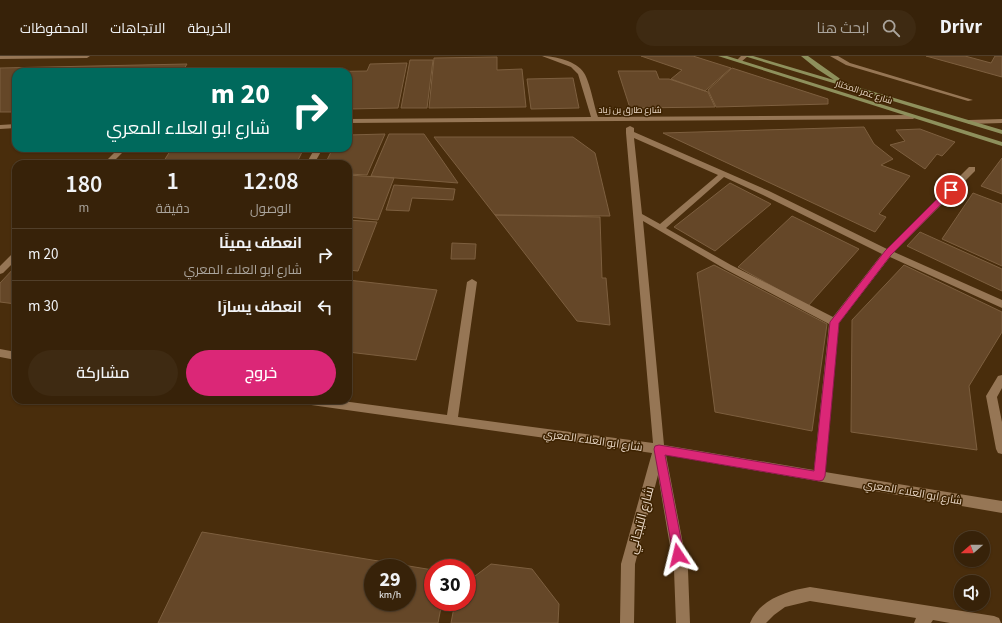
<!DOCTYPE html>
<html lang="ar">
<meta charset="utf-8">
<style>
body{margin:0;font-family:"Source Sans 3",Cairo,sans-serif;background:#3e2a12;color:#f1f3f6;direction:rtl;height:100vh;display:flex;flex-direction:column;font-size:15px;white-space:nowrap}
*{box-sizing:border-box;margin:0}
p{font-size:13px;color:#aaa49c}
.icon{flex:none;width:22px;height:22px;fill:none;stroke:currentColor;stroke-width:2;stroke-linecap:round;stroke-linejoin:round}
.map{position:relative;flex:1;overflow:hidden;direction:ltr}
.details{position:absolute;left:12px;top:104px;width:340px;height:244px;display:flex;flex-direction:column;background:#372209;border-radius:12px;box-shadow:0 1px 3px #0004,0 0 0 1px #513f2a;direction:rtl}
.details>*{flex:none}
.banner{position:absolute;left:12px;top:12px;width:340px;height:84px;border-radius:12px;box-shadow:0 1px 3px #0004,0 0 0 1px #513f2a;direction:rtl;background:#00695c;color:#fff;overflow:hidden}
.needle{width:26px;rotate:250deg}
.fabs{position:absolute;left:954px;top:475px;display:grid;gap:8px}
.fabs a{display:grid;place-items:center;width:36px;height:36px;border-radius:50%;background:#372209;box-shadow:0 1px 3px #0004,0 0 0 1px #513f2a;font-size:20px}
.speed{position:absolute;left:364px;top:503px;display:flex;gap:8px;font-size:20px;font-weight:700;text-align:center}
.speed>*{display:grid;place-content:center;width:52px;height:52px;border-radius:50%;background:#372209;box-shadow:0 1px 3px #0004,0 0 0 1px #513f2a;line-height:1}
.speed small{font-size:10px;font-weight:400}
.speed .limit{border:6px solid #d22;background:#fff;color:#111}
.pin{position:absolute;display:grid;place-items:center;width:34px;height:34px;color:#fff;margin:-17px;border:2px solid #fff;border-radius:50%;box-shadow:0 1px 4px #0007}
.me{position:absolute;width:44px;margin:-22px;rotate:350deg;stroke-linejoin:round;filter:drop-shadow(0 0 3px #0008)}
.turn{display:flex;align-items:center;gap:14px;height:84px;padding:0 16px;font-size:18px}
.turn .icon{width:52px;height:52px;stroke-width:2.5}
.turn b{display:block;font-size:28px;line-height:34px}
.eta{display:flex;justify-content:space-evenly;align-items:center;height:68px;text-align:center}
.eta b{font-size:24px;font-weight:600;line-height:28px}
.button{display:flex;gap:8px;margin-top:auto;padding:8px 16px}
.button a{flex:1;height:46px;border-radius:24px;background:#db2777;color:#fff;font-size:16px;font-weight:600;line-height:46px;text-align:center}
.button a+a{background:#3e2a12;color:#f1f3f6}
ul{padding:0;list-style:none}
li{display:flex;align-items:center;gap:12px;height:52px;padding:0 16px;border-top:1px solid #513f2a}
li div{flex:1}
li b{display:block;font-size:15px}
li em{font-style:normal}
header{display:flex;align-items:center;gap:24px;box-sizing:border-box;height:56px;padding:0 20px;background:#372209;border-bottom:1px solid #513f2a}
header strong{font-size:19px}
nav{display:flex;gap:22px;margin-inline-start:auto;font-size:14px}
.search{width:280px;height:36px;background:#3e2a12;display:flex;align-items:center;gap:10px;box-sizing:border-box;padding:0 14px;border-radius:22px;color:#aaa49c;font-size:15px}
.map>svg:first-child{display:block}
.building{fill:#654728;stroke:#7d5f3f;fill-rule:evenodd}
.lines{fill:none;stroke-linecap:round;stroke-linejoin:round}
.minor{fill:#967655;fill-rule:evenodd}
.major{fill:#8e905c;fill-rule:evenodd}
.route{fill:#db2777;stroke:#8e194d}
.labels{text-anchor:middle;stroke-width:3;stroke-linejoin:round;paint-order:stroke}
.far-street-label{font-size:9px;fill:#e9d7c6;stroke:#3e2301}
.street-label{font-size:11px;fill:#e9d7c6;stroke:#3e2301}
.near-street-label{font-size:13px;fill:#e9d7c6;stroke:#3e2301}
</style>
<header>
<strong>Drivr</strong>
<div class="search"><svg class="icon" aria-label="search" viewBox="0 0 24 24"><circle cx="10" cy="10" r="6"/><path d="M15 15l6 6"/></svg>ابحث هنا</div>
<nav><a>الخريطة</a><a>الاتجاهات</a><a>المحفوظات</a></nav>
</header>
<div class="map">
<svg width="1002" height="567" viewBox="0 0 1002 567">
<rect width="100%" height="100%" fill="#492d0c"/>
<path class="building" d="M641,0H693L731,12L705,35L671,23L682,14Z
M926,0H965L991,7L995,0H1002V21Z
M497,1V14L522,13L526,51L429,52L434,2Z
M410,4H433L427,52H401Z
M407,7L398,52L348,53V16H310L367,15L370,8Z
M187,8L182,16H16V56H0V12Z
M192,12H254L252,16H190Z
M732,12L828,43V48L716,51L708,34Z
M255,13H303L302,16H254Z
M618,15H656L659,23H669L708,36L715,51L630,52Z
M573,22L579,52L531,53L527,23Z
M864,71L874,88L893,103L881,109L910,120L879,158L886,161L875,176L663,77Z
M920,73L955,86L942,100L937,98L925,113L890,89L905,85L896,74Z
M385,78L367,119L348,118V108H325L333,92H348V79Z
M389,78H424L458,127L371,120Z
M434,81H573L595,97L610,160L495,159Z
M172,92H304L296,108H268L269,106L256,107V108H162Z
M1002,102V138L981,130Z
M348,119L394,122L378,164L348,161Z
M730,127L771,148L715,195L674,171Z
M394,129L455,133L453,144L412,142L409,155L386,154Z
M973,137L1002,148V210L942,183Z
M495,159L600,161L602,222H606L610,269L577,265Z
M792,160L859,193L808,250L738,211Z
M348,164L377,166L358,215L348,214Z
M920,176L1002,213V235L907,190Z
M452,187L476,188L475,203H451Z
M714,209L827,268L812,375L715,356L697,217Z
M904,209L1002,256V276L969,330L977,394L851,376L852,264Z
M16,210V248L0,246V227Z
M348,224L437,234L416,304L348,296Z
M202,476L433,514V546H442L438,567H158ZM373,512H407V546H373Z
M491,508L532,513L559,548L558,567H451L455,546H467V526Z"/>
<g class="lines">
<path class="minor" d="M0,0H90L87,2L0,3Z
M542,0C554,0 577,5 584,17C590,26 594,50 598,61L913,59L916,61L913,63L348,67V63L591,61L578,18L571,11Z
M741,0H748L741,6H737V4Z
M830,0H838L850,7L973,44L968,45L846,9Z
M1002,63V67L969,68L966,66L969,64Z
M16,68V72L0,73V69Z
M630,70L634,72V76L769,135L887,193L969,111H975V115L894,196L1002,244V252L890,201L839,267L825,416L1002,445V457L666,399L688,514L690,567H676L674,514L658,419L635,508L634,567H620L621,508L652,397L297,347L296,344H335L447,359L467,226L472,223L477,226L458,361L653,387L626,77V72ZM634,82L718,119L660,168L642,158ZM724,121L763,139L882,198L833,261L731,209L666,172ZM643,165L725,213L829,268L814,414L664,389Z
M119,92H127L111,108H103Z
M315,92H323L314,108H306Z
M16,196V204L3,217L0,218V210L13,197Z
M0,293L16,296V304L0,301Z
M1002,319V332L997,341L1002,366V398L998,397L996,393L986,340L998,320Z
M810,531L994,560L999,562L1001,567H950L933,564L931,567H914L916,562L810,545L785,551L774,559L766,567H750C760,543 787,535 810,531Z"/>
<path class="major" d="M718,0H727L1002,86V90Z
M744,0H753L834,24L817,13L801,0H808L839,22L840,23L837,25L1002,74V78Z"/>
</g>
<path class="route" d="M948,132H951L955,134L891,199L839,267L825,420L823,424L819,425L665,399L684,499L682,503L678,505L674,503L654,393L655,390L659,389L814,415L830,266L885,195Z"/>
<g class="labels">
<g class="far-street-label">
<text transform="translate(864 36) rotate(18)" y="3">شارع عمر المختار</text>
<text x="630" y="57">شارع طارق بن زياد</text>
</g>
<g class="street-label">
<text transform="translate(593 384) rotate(8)" y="4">شارع ابو العلاء المعري</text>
<text transform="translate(913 436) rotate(10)" y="4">شارع ابو العلاء المعري</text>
</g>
<g class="near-street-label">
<text transform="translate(640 464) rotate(-75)" y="5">شارع التيجاني</text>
</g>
</g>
</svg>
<div class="fabs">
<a><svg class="needle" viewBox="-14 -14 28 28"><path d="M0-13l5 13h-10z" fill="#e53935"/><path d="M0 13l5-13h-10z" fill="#aaa49c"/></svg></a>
<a><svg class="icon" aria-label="sound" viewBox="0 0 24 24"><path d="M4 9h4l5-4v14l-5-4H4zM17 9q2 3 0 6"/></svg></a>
</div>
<div class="speed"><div>29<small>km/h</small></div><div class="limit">30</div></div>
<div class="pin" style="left:951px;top:134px;background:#d93025"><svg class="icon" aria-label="arrive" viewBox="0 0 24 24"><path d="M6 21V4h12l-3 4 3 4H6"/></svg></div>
<svg class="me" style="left:678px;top:499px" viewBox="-20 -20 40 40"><path d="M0-17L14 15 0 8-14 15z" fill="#db2777" stroke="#fff" stroke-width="4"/></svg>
<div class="banner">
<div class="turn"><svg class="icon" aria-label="right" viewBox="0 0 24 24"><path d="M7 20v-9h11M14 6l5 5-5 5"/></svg><div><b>20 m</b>شارع ابو العلاء المعري</div></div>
</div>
<section class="details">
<div class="eta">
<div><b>12:08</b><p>الوصول</p></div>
<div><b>1</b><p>دقيقة</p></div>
<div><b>180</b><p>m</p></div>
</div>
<ul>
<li><svg class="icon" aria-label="right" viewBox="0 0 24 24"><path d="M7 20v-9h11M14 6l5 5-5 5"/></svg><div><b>انعطف يمينًا</b><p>شارع ابو العلاء المعري</p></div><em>20 m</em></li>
<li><svg class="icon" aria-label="left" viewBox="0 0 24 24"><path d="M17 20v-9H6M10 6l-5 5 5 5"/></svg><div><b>انعطف يسارًا</b></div><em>30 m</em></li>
</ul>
<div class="button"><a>خروج</a><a>مشاركة</a></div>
</section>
</div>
